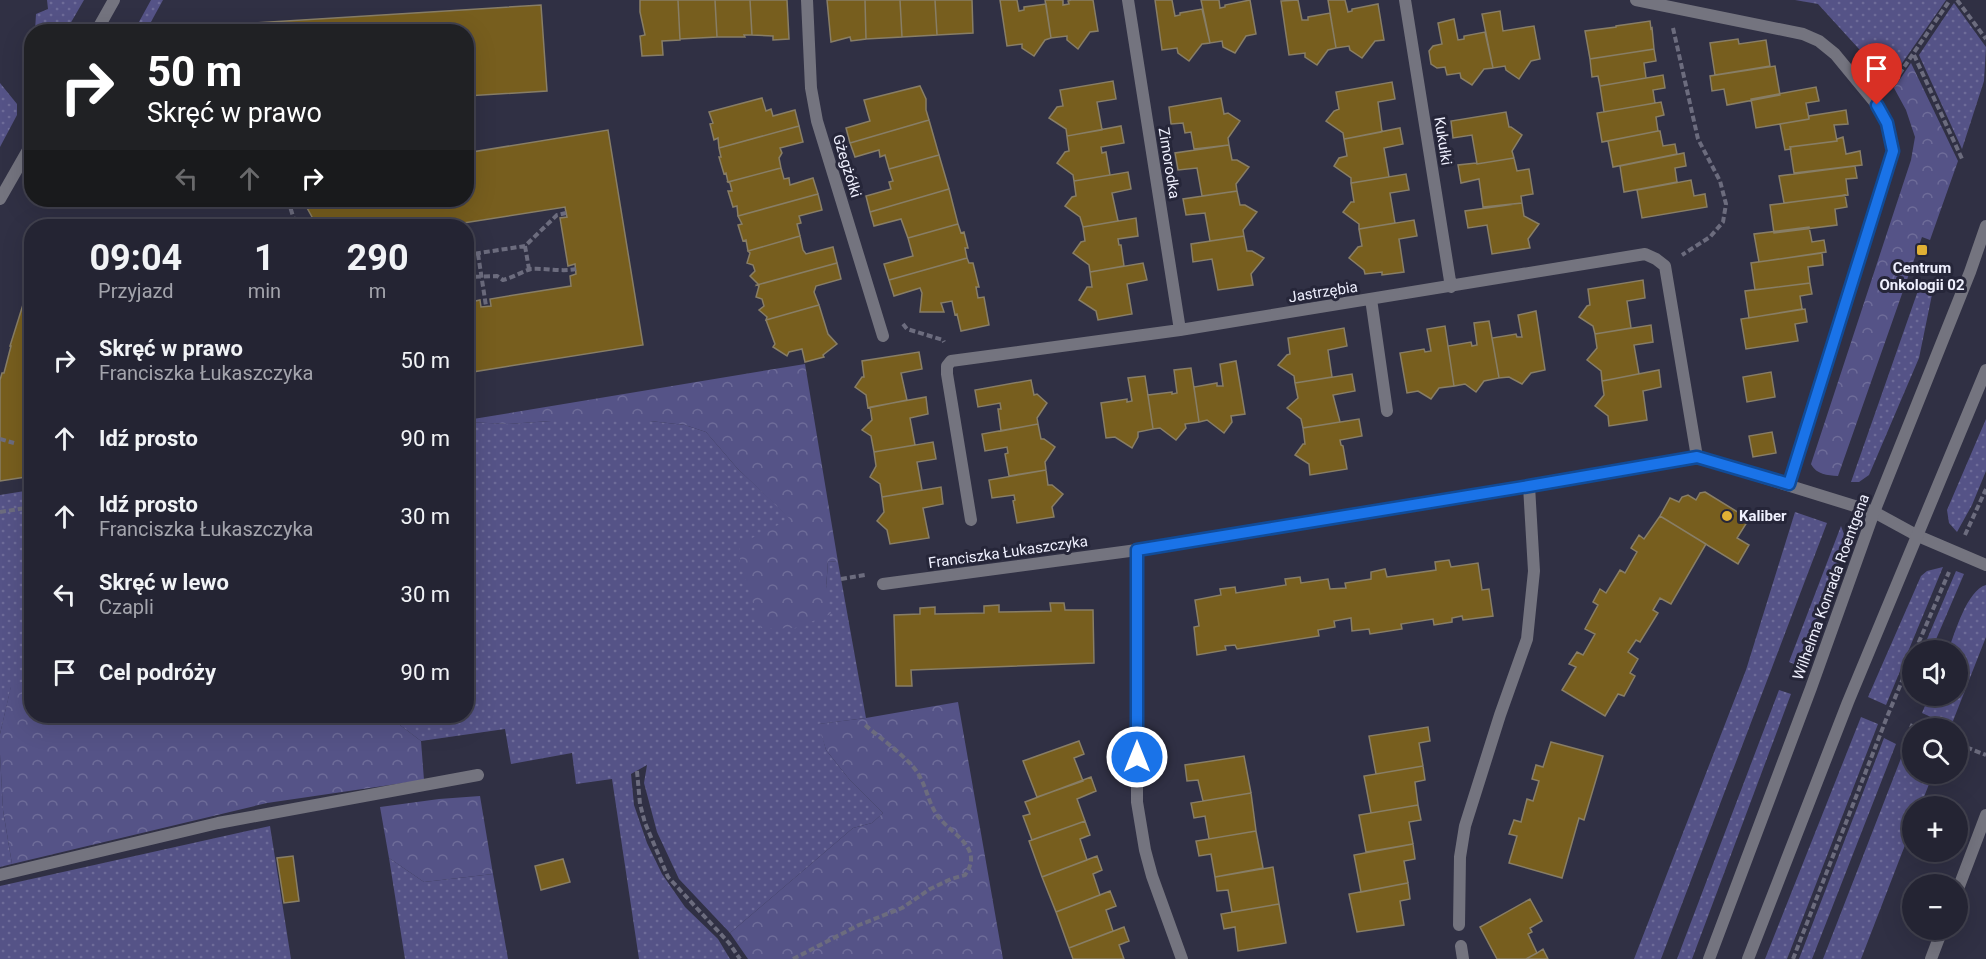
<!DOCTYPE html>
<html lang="pl">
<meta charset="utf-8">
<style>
body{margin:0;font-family:Roboto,sans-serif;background:#2c2c3b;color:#f1f3f6;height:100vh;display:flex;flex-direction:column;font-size:22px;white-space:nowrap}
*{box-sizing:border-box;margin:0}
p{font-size:20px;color:#a3a4ac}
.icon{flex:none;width:33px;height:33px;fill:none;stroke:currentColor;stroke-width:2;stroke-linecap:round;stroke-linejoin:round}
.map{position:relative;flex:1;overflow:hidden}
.panel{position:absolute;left:24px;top:219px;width:450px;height:504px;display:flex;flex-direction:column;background:#242433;border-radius:24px;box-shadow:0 6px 24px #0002,0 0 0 2px #41414e}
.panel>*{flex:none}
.top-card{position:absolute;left:24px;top:24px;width:450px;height:183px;border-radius:24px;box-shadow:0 6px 24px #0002,0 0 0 2px #41414e;background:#202124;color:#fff;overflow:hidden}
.tools{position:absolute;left:1902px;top:640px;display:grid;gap:12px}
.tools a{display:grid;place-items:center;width:66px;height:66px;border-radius:50%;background:#242433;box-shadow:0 6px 24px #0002,0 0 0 2px #41414e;font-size:30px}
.pin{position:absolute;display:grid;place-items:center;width:51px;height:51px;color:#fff;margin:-62px -26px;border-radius:50% 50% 50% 0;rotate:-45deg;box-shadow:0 0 6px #0007}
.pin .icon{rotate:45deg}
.me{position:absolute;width:66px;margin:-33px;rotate:0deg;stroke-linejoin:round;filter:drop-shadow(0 0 4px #0008)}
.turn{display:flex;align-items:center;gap:21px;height:126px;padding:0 24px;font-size:27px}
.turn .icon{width:78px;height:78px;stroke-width:2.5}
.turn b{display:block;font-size:42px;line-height:51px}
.lanes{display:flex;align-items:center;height:57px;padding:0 24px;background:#0003;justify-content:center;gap:30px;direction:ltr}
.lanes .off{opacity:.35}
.eta{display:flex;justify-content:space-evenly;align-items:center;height:102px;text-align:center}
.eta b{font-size:36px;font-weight:700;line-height:42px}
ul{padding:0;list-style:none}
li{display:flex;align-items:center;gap:18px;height:78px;padding:0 24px}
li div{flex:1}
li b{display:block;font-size:22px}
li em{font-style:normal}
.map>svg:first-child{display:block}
.grass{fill:url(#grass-dots)}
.forest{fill:url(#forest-crowns)}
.building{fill:#775e1e;stroke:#887e66;stroke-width:1.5}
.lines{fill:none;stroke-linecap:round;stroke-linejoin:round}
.path{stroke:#6c6c7e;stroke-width:4;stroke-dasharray:6 3;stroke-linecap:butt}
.service{stroke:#74747f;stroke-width:12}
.minor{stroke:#74747f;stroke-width:12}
.tertiary{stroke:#74747f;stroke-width:12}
.route-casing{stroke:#114b97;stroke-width:15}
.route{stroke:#1a73e8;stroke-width:10}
.poi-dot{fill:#e0b034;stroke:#262639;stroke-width:2}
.labels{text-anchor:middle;stroke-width:6;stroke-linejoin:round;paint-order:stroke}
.street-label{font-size:15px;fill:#eff0fe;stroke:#262639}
.poi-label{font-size:15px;font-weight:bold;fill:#eff0fe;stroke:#262639}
</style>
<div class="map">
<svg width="1986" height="959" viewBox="0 0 1986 959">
<defs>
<pattern id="grass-dots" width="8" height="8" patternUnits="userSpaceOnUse" patternTransform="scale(1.5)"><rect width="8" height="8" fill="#555387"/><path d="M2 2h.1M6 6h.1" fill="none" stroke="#6e6c99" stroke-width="1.8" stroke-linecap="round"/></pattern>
<pattern id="forest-crowns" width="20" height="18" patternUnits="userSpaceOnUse" patternTransform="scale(1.5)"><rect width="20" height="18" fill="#555387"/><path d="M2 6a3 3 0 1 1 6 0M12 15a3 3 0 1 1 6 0" fill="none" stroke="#6e6c99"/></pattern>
</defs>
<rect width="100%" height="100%" fill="#303044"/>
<path class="grass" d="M47,0H84L66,31H35L36,14L48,9Z
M151,0H163L146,31H134Z
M1795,0H1946L1889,82L1818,4Z
M1954,3L1986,47L1984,81L1962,149L1919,55Z
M0,83L17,104V115L0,147Z
M1935,280L1919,358L1869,475L1859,482H1851L1921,282Z
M1986,419V471L1972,505L1957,532L1949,523L1947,510Z
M551,421H650L685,425L706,432L737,468L791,519L826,589L828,561L838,562L866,718L819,724L826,750L849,779L883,813L872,823L853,828L730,933L679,879L657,832L644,783L647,765L631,774L634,805L647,843L662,874L685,907L718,939L730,959H639L612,779L576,784L572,753L511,764L505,729L421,741L388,716H466L467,422L508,424Z
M31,490V679L11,687L0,734V495Z
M1795,512L1827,523L1661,959H1634L1746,670Z
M1841,526L1845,537V545L1801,667L1789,662Z
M1943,567L1886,705L1868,697L1921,576L1927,571Z
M1956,571L1964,574L1931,651H1922Z
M1986,585V637L1951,726L1922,713L1929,696H1958V651H1948C1955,633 1967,590 1986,585Z
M1779,690L1791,694L1692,959H1677Z
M1861,717L1878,724L1787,959H1765Z
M1884,738L1896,744L1812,959H1799Z
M1905,748L1912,751V774H1933L1920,807H1912V827L1861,959H1823Z
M0,754L3,810L12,864L0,867Z
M270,826L291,959H0V886Z
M389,858L424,882L493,874L508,959H405Z"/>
<path class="forest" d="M1911,63L1958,161L1930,240L1922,237L1838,476C1827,475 1817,475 1811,464L1911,160L1915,137L1906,110L1894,88Z
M805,364L838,562L828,561L826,589L831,614L795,628H761L740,563V544L790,519L737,468L706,432L685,425L650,421H551L508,424L467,422V420Z
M31,679L32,716H388L421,741L424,780L267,803L12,864L3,810L0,754V734L11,686Z
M958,702L1003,959H748L730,933L853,828L872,823L883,813L849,779L826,750L818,724L866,718Z
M480,796L493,874L424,882L389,858L380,807L439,799Z"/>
<path class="building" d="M640,0H678L680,40L662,41L663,55L642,56L640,36L645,35L640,12Z
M678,0H715L717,37L680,39Z
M715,0H750L752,35H744L745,37H717Z
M750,0H787L789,39L773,40V36L752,35Z
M827,0H865L866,39L851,41L850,37L831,42Z
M865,0H900L902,37L866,39Z
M900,0H935L937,35L902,37Z
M935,0H972L973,33L937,35Z
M1000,0H1017L1019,11L1024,10V7L1046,4L1051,38L1045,40L1034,56L1022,48V44L1007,46Z
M1045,0H1063V5L1069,4L1068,1L1071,0H1093L1098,31L1090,32L1078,49L1067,40V36L1051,38Z
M1155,0H1172L1175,16L1180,15V13L1202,9L1210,43L1202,44L1189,61L1178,53L1177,48L1162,50Z
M1201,0H1219L1220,8L1225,7V5L1250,0L1256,34L1246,36L1235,53L1223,47L1222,41L1210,43Z
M1298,0L1302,20H1308V17L1330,13L1336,48L1328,50L1317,65L1305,57V53L1289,55L1281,1Z
M1328,0H1345L1348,12L1352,11V9L1378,4L1384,40L1375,41L1362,58L1350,50L1349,46L1336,48Z
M541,5L547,91L466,96V32H217L220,25Z
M1500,11L1503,31L1534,26L1540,59L1531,61L1519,79L1506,70L1505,66L1493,68L1482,14Z
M1454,19L1458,40L1464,39V36L1485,32L1493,68L1484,69L1472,85L1461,78L1460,73L1447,75L1445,67L1437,68L1431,64L1429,51L1433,46L1442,44L1438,23Z
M1650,21L1651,29L1652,28L1654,49L1590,59L1585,31L1616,27V26Z
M1738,39L1739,44L1766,40L1770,66L1715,75L1710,43Z
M1654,49L1656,61L1644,63L1646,78L1600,86L1598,76L1592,77L1590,59Z
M1775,66L1780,95L1727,105L1724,89L1712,91L1710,76Z
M1663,75L1665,88L1653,90L1655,103L1604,112L1600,86Z
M1113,81L1116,99L1097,102L1102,130L1067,136L1066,129L1049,118L1057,107L1063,106L1060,90Z
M1392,82L1395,99L1378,102L1382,132L1344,139L1343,133L1326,121L1334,111L1339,109L1336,92Z
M920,86L926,99V110L929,120L850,143L846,128L870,121L864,100Z
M1816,87L1819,101L1806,103L1809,119L1756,128L1751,99Z
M762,98L766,111L771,109L773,116L795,110L799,126L719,148L718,138L714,140L710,124L713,123L709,112Z
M1221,98L1224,114L1228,113L1240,121L1228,138L1229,145L1194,149L1191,132L1185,133L1183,123L1171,124L1169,107Z
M1661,102L1664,115L1656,117L1658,131L1602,142L1597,113Z
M1846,110L1848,124L1834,125L1837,141L1790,147L1791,149L1785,150L1780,124L1809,119V116Z
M1506,112L1509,127H1511L1522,135L1512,151L1514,158L1477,164L1472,135L1453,138L1451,121Z
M929,120L939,155L889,169L885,155L880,157L879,150L855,157L850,143Z
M799,126L803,142L780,148L782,153L779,158L781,168L728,182L726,173L724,174L719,157H721L719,148Z
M1121,126L1124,143L1101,147L1102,153L1106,152L1110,175L1074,181L1073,175L1057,163L1065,152L1069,151L1067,136Z
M1400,128L1403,144L1384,148L1389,177L1351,183V178L1334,166L1339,158L1347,156L1344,139Z
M608,130L643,345L466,373V303L480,300L481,307L491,306L490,299L571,286L570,276L576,274L575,264L568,266L560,218L567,217L565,207L444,226H317L306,206L305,200H466V153Z
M1658,131H1660L1663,146L1675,144L1677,154L1613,167L1608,141Z
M1843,137L1846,154L1860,151L1862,165L1794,173L1790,147L1837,141V139Z
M1229,145L1232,160H1237L1249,167L1236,184L1237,191L1202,196L1197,168L1178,170L1175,153Z
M1684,153L1686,166L1675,168L1677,182L1624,192L1620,166Z
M939,155L949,189L870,212L866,196L891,189L889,182L893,181L889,169Z
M1514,158L1517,171L1529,169L1533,194L1521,196L1522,203L1483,207L1479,179L1461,183L1458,165L1476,163L1477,164Z
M1855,166L1857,178L1846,179L1848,195L1784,203L1779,176Z
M781,168L784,179L789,178L790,185L813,178L818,194L738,216L737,206L733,207L728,191H732L730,183L728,182Z
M1128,172L1131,189L1112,193L1118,221L1083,227L1080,217L1065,206L1072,197L1076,196L1074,181Z
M1406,174L1409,190L1390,193L1395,223L1359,229V224L1343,212L1351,202H1354L1351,183Z
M1691,180L1694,196L1705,194L1707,207L1642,218L1637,190Z
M949,189L958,224L908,238L901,219L874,226L870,212Z
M1237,191L1240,205H1245L1257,212L1243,230L1244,236L1210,241L1205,213L1186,215L1183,199Z
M818,194L822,210L799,216L801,223L797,224L800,236L748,251L746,240L743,241L738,225L742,224L738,216Z
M1845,195L1847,207L1835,209L1837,225L1774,233L1770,205Z
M1522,203L1524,216L1539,224L1528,239L1530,248L1492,254L1487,225L1468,228L1465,211Z
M1136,218L1138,236L1118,239L1119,245H1121L1124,266L1090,272L1089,265L1073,253L1081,242L1085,241L1083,227Z
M1414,220L1417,236L1399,239L1404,272L1382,275V272L1365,274L1364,270L1349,258L1358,247L1362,246L1359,229Z
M958,224L961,233L964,232L968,248H965L967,258L889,280L884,264L913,256L908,238Z
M1809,227L1812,242L1824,240L1826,252L1759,262L1754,234Z
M800,236L803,250L806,254L833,247L837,263L757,285L758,284L750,276L755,271L753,265L747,263L750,253L748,251Z
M1244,236L1247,251H1252L1264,258L1251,274L1253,285L1218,290L1212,259L1193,262L1191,244Z
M1822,253L1823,265L1808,267L1810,283L1755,290L1751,263Z
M967,258L969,263H973L979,287H976L978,298L984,297L989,325L961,331L957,314L955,315L952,301L941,303L944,312H920L922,293L920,288L894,296L889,280Z
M837,263L841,279L816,286L814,292L819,305L766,320L767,317L759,310L764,306L762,299L756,297L759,286L757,285Z
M1143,263L1147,280L1127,284L1132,314L1098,320L1096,311L1079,300L1087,287H1092L1090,272Z
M32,276V476L0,481V380L2,373H4L11,346H10Z
M1643,280L1645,298L1627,301L1631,328L1595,334L1593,326L1579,317L1587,306L1590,305L1588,289Z
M1810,283L1812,294L1800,296L1802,309L1749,318L1745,291Z
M819,305L828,334L837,344L823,355L824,357L805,362L802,349L789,352L787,356L773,347L775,344L766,320Z
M1805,309L1807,322L1795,324L1798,341L1746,349L1741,319Z
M1536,311L1545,370L1531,373L1522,384L1509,377L1499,378L1492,338L1516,334L1517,337H1522L1518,315Z
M1489,321L1499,378L1484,381L1476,392L1465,384L1454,386L1448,346L1471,342L1472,346L1477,345L1474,323Z
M1651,325L1653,342L1634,345L1639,374L1602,381L1601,371L1587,360L1597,348L1595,334Z
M1445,326L1454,386L1439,388L1431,399L1418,391L1407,393L1400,353L1424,349L1425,352L1431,351L1427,329Z
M1344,328L1347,346L1328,350L1332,377L1295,383L1294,376L1278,365L1287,355L1290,354L1288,338Z
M919,352L922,369L901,373L907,400L868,408L866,395L855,387L862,377H864L862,361Z
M1236,361L1245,414L1231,416L1232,422L1224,433L1207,420L1199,422L1194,387L1217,383V386H1223L1220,364Z
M1191,368L1199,422L1185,424L1186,428L1176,440L1160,428L1153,429L1148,395L1172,392V394L1177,393L1174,370Z
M1659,370L1661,387L1643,391L1647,420L1609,426L1608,416L1595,406L1604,395L1602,381Z
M1771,372L1775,397L1747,402L1743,377Z
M1352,374L1355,391L1333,395L1340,422L1303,428L1301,419L1287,408L1298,398L1295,383Z
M1145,376L1153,429L1138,432V437L1132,448L1115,437L1106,438L1101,403L1127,399V402L1132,401L1128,378Z
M1031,380L1034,395L1037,394L1047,403L1037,418L1038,424L1001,431L998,409H1001L1000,403L978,407L975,390Z
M926,397L928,414L910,418L915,445L874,452L871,436L862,430L872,420L870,407Z
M1359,419L1362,436L1340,440L1341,445L1343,446L1347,469L1310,475L1309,464L1295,455L1303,444H1305L1303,428Z
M1038,424L1041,439H1044L1055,447L1045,462L1046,470L1009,476L1005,454L1008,453L1007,447L985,451L982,434Z
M1772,432L1776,453L1753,457L1749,436Z
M933,442L936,459L917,462L922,490L882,497L880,484L870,477L876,466L874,452Z
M1046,470L1048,485H1052L1063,494L1052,507L1054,517L1017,523L1013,501L1015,500L1014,495L992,498L989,480Z
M941,487L943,504L923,508L929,538L890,544L887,530L877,521L884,512L882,497Z
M1705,492L1749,519L1737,538L1749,545L1738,564L1660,516L1670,498L1679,502L1682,497L1688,495L1696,500L1700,493Z
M1660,516L1706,544L1671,604L1660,598L1653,610L1658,613L1640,642L1636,640L1628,652L1638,659L1630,673L1635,676L1624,696L1618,694L1605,716L1562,690L1576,667L1569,664L1577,652L1583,655L1595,634L1585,629L1598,605L1593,602L1600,589L1606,593L1620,570L1625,573L1637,552L1631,548L1639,535L1644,539Z
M1449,560L1451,567L1478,563L1482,590L1489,589L1493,616L1463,620L1462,616L1452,618V622L1434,625L1433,619L1401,624L1402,629L1370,634L1369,629L1352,631L1351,618L1334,621L1335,627L1318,630L1319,636L1237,649L1235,645L1225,646L1226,650L1197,655L1194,627L1199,626L1195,600L1221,595L1220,589L1235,587L1236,593L1286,585L1285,579L1300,577L1301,583L1328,579L1330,589L1346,588L1345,583L1371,579V572L1385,569L1387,577L1436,570L1435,562Z
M1050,603H1064L1065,610H1093L1094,663L911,670L912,686H896L894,615L920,614V608L935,607V614L984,613V606L999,605V612L1051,611Z
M1428,727L1430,741L1419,743L1423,766L1376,774L1369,736Z
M1079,741L1084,754L1074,758L1083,781L1037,797L1023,761Z
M1551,742L1603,756L1584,820L1579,818L1562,878L1509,863L1517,836L1509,834L1514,820L1521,822L1527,799L1533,801L1539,781L1532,779L1536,765L1543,767Z
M1244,756L1251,793L1203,801L1198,780L1187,781L1185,765Z
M1423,766L1425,780L1415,782L1418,805L1371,813L1364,776Z
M1091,777L1096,791L1077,799L1085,821L1032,840L1023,816L1030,814L1025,802Z
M1251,793L1256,831L1209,839L1205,816L1194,818L1191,803Z
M1418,805L1421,820L1409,822L1413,844L1366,852L1359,815Z
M1085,821L1090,835L1080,839L1087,860L1042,877L1029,841Z
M1256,831L1263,868L1215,877L1211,854L1199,856L1196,841Z
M1413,844L1415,859L1404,861L1408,883L1361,892L1354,855Z
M293,856L299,901L284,903L277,858Z
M1097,856L1102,870L1093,874L1100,895L1056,912L1042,877Z
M563,859L570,882L541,890L535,866Z
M1273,867L1279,904L1232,912L1228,890L1217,891L1215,877Z
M1408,883L1410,899L1400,901L1404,925L1357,932L1349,894Z
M1110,891L1116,906L1106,910L1113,931L1069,948L1056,912Z
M1530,899L1542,921L1530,928L1532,932L1528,934L1537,953L1526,959H1497L1480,927Z
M1279,904L1286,943L1238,951L1235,927L1224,929L1221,914Z
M1124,927L1129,941L1119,945L1124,959H1073L1069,948Z
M1543,949L1548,959H1526L1537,953Z"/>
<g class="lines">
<path class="path" d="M1957,0L1986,39
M1673,28L1698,139L1720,181L1726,204L1723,222L1710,237L1682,255
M1914,55L1963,161
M1889,89L1950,0
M288,200L296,226
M525,246L529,269
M478,254L486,306
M466,255L525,246L557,215L566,213
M466,277L497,276L503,280C512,278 523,271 531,269C546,268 561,272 576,269
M903,324L907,329L943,340L944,342
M0,439L14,443
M0,512L32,507
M1965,535L1986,489
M841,579L865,575
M1915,651L1949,572
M1910,725L1919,729
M1958,744L1986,755
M637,771L640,804L645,823L668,877L729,943L740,959
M793,959L859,925L902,908L930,889L951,879L965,875C985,847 950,834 937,815C928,802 926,785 917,772C908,758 879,737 865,725
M1793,959L1887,717L1912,657"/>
<path class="service" d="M1918,536L1986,565
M0,875L218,823L478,775
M1958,889L1986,815
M1931,959L1942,930"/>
<path class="minor" d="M807,0L811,88L817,121L883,336
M1128,0L1180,330
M1405,0L1451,287
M1636,0L1803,34L1819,41L1835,54L1877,105L1887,123L1893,151L1789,484
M96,32L114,0
M0,199L32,143
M1371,299L1387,411
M971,520L947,374V366L951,361L1180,330L1645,254L1656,259L1665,266L1697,457
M1137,550V802L1145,850L1152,876L1182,959
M883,584L1137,550L1529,486L1697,457L1874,512L1918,536
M1459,925L1460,857L1465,826L1500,715L1527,639L1534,571L1529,486
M1461,946L1463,959"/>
<path class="tertiary" d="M1709,959L1811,688L1874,512L1970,272L1986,226
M1748,959L1848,702L1986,370"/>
</g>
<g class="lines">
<defs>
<path id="route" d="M1137,757V550L1529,486L1697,457L1789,484L1893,151L1887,123L1877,105"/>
</defs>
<use href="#route" class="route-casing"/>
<use href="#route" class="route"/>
</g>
<g class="poi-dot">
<rect x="1916" y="244" width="12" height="12" rx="3"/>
<circle cx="1727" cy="516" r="6"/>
</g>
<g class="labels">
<g class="street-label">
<text transform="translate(1443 141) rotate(81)" y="5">Kukułki</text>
<text transform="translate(1169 163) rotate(81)" y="5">Zimorodka</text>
<text transform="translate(847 166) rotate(73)" y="5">Gżegżółki</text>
<text transform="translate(1323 292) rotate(-9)" y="5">Jastrzębia</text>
<text transform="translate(1008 552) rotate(-8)" y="5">Franciszka Łukaszczyka</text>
<text transform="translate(1831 587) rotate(-70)" y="5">Wilhelma Konrada Roentgena</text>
</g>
<g class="poi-label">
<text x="1922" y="273">Centrum<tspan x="1922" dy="17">Onkologii 02</tspan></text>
<text x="1739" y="521" text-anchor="start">Kaliber</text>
</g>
</g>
</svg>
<div class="tools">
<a><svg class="icon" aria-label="sound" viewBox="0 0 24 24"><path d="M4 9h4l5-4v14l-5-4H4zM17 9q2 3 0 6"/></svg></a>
<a><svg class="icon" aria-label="search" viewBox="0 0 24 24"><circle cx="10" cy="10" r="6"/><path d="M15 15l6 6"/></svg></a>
<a>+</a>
<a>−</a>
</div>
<div class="pin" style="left:1877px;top:105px;background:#d93025"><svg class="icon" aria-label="arrive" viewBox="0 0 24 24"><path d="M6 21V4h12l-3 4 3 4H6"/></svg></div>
<svg class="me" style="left:1137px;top:757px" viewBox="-20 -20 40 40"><circle r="17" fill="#1a73e8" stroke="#fff" stroke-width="3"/><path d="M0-11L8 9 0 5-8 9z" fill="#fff"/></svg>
<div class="top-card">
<div class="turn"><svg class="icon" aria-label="right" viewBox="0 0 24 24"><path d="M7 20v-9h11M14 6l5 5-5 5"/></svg><div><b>50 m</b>Skręć w prawo</div></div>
<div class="lanes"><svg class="icon off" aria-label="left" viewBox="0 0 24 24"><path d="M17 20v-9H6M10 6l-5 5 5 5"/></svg><svg class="icon off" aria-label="ahead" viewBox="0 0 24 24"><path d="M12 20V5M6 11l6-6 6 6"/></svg><svg class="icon" aria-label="right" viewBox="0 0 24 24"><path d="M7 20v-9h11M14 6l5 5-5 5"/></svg></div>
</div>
<section class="panel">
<div class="eta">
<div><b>09:04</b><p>Przyjazd</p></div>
<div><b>1</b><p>min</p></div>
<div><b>290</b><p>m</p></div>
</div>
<ul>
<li><svg class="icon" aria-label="right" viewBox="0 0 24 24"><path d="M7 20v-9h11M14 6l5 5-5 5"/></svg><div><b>Skręć w prawo</b><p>Franciszka Łukaszczyka</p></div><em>50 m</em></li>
<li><svg class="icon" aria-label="ahead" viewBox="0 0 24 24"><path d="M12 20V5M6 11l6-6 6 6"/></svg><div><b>Idź prosto</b></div><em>90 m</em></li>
<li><svg class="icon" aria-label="ahead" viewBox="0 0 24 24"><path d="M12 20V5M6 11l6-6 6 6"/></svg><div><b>Idź prosto</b><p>Franciszka Łukaszczyka</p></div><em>30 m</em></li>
<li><svg class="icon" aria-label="left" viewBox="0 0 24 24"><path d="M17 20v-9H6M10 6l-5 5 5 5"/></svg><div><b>Skręć w lewo</b><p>Czapli</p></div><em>30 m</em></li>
<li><svg class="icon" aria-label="arrive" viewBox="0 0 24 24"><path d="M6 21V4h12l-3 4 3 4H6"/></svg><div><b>Cel podróży</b></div><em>90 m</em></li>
</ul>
</section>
</div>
